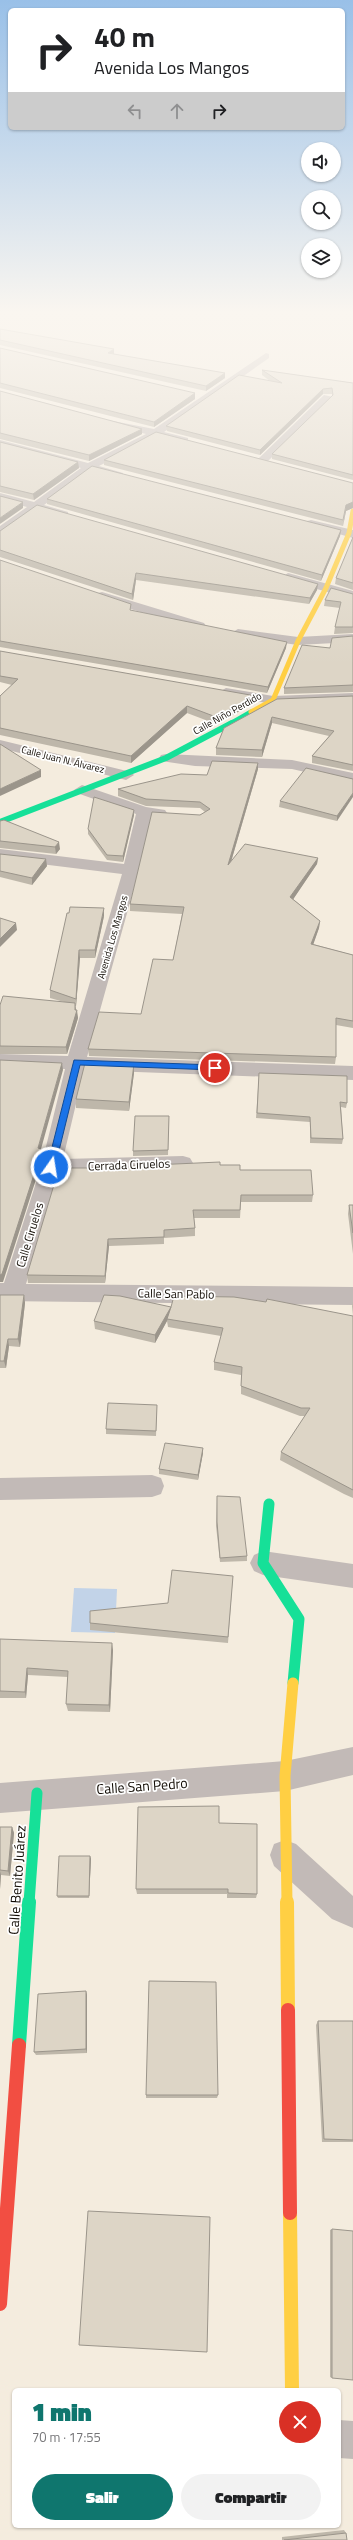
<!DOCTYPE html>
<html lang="es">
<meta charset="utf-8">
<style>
body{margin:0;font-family:"Titillium Web",sans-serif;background:#f2f2f2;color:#202124;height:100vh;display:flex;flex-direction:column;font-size:15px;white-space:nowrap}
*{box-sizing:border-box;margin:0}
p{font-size:13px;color:#757577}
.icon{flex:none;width:22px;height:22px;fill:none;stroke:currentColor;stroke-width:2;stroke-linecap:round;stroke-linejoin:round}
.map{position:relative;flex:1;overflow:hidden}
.details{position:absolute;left:12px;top:2388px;width:329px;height:140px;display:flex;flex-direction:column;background:#fff;border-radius:6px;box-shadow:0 1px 3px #0004}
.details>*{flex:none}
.banner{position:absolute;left:8px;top:8px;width:337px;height:122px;border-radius:6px;box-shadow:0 1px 3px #0004;background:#fff;color:#202124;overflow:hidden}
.fabs{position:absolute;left:301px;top:142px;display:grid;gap:8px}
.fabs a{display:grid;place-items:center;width:40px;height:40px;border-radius:50%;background:#fff;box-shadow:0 1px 3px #0004;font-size:20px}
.pin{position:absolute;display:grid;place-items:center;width:34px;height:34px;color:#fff;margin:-17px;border:2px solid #fff;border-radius:50%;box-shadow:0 1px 4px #0007}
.me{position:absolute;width:44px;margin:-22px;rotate:13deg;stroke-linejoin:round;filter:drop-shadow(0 0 3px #0008)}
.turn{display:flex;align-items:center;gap:14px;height:84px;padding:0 20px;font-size:18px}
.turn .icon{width:52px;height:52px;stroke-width:2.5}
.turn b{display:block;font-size:28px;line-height:34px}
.lanes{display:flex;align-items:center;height:38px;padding:0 20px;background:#0003;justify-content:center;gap:20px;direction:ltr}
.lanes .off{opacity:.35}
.round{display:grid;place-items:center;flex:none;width:42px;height:42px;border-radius:21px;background:#f2f2f2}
.summary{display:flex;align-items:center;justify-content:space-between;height:68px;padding:0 20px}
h1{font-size:24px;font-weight:800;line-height:30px;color:#0f766e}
.action{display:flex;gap:8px;margin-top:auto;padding:8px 20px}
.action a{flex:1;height:46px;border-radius:24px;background:#0f766e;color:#fff;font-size:16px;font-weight:800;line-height:46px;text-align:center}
.action a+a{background:#f2f2f2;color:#202124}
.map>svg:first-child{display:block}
.water{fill:#c2d3e8}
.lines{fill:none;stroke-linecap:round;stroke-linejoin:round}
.street{fill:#c2bab7;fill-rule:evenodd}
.fast-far3{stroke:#16e098;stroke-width:5}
.fast-far2{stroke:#16e098;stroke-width:6}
.fast-far1{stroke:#16e098;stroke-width:11}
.fast{stroke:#16e098;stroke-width:14}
.slow-far2{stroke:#ffcf43;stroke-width:5}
.slow-far1{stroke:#ffcf43;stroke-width:11}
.slow{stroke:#ffcf43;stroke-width:14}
.jam{stroke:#f24e42;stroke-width:14}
.wall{fill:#beb7aa}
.shaded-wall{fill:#9b958b}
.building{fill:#ddd5c6;stroke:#9b958b}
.route{fill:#1a73e8;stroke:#114b97}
.labels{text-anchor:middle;stroke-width:3.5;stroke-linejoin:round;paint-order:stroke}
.far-street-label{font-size:10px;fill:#110b03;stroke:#fff}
.street-label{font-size:12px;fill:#110b03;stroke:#fff}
.near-street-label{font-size:14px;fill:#110b03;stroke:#fff}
</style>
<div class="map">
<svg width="353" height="2540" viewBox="0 0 353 2540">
<rect width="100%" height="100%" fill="#f4ecde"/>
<path class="water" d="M74,1588L117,1589L115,1633L71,1632Z"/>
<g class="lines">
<path class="street" d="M266,353L269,354V358L164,432L188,438V442L157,436L99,466L123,473V477L91,471L44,505L68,512V516L64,517L37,510L0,536V526L27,507L0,500V493L34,502L81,468L0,446V440L88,463L146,434L108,424V420L154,429Z
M324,395L333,397L267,462H259V458Z
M311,520L353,530V538L307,525V521Z
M288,573L353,591V599L284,580L282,577Z
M102,592L204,623L206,626L199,630L98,599L96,596L98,593Z
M238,629L298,637L353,634V642L298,645L233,636L231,633Z
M226,688L273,696L353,693V701L273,704L221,695L219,692Z
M0,740L131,772L134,775L126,780L0,748Z
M166,754L292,760L353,773V783L292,769L195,766L161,761L159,758L161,755Z
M82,785L146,807L165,810L167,813L165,816L151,817L139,870L87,1057L353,1066V1080L84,1070L63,1159L183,1156L190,1158L193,1163L190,1168L183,1170L59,1174L26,1284L353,1287V1305L0,1301V1283H4L41,1167L65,1069L0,1066V1054L68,1056L122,874L0,859V849L124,864L136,814L77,793L74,790Z
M152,1475L161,1478L164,1486L161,1494L152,1497L0,1500V1478Z
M263,1551L353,1564V1588L263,1575L254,1571L250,1563L254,1555Z
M353,1747V1775L285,1791L0,1813V1783L285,1761Z
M285,1840L296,1844L353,1896V1928L332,1919L274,1866L270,1855L274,1844Z
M339,2420L353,2421V2459L339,2458Z"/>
<path class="fast-far3" d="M230,724L251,712"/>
<path class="fast-far2" d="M0,822L166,758L232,723"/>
<path class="fast-far1" d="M269,1504L263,1563L299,1619L293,1683
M29,1903L37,1793"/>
<path class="fast" d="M19,2045L29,1902"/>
<path class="slow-far2" d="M251,712L273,700L298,641L326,588L349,533L353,511"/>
<path class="slow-far1" d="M287,1903L285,1776L293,1683"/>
<path class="slow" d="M287,1902L288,2010
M290,2213L292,2390"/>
<path class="jam" d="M288,2010L290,2213
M0,2304L19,2045"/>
</g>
<path class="wall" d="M0,329L114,354L225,378L206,391L0,345Z
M0,348L195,399L154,427L0,388Z
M262,370L353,383V480L272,459V454L332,396V394H323L260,455L167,431L166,426L270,381L262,375Z
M0,391L142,434L89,461L0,439Z
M0,442L78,462L79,468L34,500L0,492Z
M104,460L353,483V508L346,511L343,526L104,465Z
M47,499L341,530L340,536L321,581L47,504Z
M0,531L317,590L309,604L136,580L133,600L0,557V559Z
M353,537V590L335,584L336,578Z
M0,560L131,610L286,648L267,693L0,647Z
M353,594V633L334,634L335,627L340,608L324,606L325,600Z
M353,636V692L284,694V688L330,648Z
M0,651L256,702L216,724L187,713L131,763L0,735V696L12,685L0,682Z
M353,696V771L312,763V756L329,736L272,723L262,757L216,755V748L224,728Z
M258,769L231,862L318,858L317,864L293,899L320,921L319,928L313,944L353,955V1028L336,1025V1057L335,1064L89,1056L88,1049L141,1014L173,960L182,914L130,911V904L200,815L205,812L200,808L146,806L118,796V789L207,775Z
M353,779L337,821L279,807L280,801Z
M134,815L123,862L107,860L88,834V829Z
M0,821L60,849L56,854L0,848Z
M0,854L47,866L32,885L0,877Z
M104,916L95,958H80L76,1006H75L78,1018L67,1054H0V1005L64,1002L50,998V990Z
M134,1073L129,1111L76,1108V1099Z
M259,1073L347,1103L346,1108L341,1107L343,1139L342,1144L310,1143V1122L256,1118Z
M169,1116L168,1155L133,1156V1151Z
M220,1165L240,1170L313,1195L312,1202H241L240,1218H194L195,1228V1236L164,1238V1244L109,1246L105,1283H28L27,1275L130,1168Z
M349,1205H353V1254L348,1214Z
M0,1295H24L25,1303L20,1347L9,1346L6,1368H0Z
M353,1302V1498L344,1494L280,1460L281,1452L305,1416H300L241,1394V1375L214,1370V1362L221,1336L168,1327L167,1321L155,1343L95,1329L94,1321L171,1307L353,1316L352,1306Z
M157,1405L156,1436L106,1434V1429Z
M203,1448V1453L198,1480L159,1474V1469Z
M217,1496L247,1556V1561L220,1562L216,1526Z
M233,1576L228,1643L90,1630V1623L168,1603Z
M0,1639L113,1650L110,1712L68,1711L66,1704L68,1677L28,1675L26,1698H0Z
M219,1823L257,1894L256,1898H227V1894H137L136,1889Z
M0,1827H12L14,1833L10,1876L1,1875L0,1889Z
M90,1856L91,1859L89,1898H58L57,1896Z
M86,1991L87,1995V2053L36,2055L34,2052Z
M318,2021H353V2142H322L316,2025Z
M146,2095H218L217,2098H146Z
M332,2229V2378L330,2377V2230Z
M344,2530L346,2533L347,2540H282V2537Z"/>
<path class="shaded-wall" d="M114,349V354L108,353Z
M225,373V378L206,391V386Z
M323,389V394L260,455V450Z
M195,393V399L154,427V422Z
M142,429V434L89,461V455Z
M78,462L79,468L34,500L33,494Z
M23,502V508L0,524V518Z
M353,502V508L346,511L343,526L346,505Z
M341,530L340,536L321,581L322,575Z
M136,573V580L133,600L132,594Z
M318,584L317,590L309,604L310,598Z
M287,642L286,648L267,693L268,687Z
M256,696V702L216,724V717Z
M187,706V713L131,763V756Z
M272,717V723L262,757V750Z
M258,763V769L228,872V865Z
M41,770V777L0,796V789Z
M353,793V797L337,821V816Z
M134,810V815L123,862V856Z
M59,842L60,849L56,854L55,847Z
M318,858L317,864L290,904V897Z
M46,859L47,866L32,885V878Z
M104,908V916L95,958V950Z
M320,921L319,928L311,951V944Z
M16,923L17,930L0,947V939Z
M79,950L80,958L76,1006V999Z
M75,1003L76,1011L77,1010L78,1018L67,1054L66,1047L75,1010Z
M62,1063L63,1070L41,1149L42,1156L40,1167L3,1282H0V1275L38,1148Z
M134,1064V1073L129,1111V1102Z
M108,1239L109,1246L105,1283V1276Z
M24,1295L25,1303L20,1347L18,1339Z
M171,1307L167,1321L155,1343V1335Z
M8,1339L9,1346L6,1368L4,1361Z
M203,1448V1453L198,1480V1475Z
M112,1643L113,1650L110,1712L109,1705Z
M27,1668L28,1675L26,1698L25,1692Z
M12,1827L14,1833L10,1876L8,1871Z
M90,1856L91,1859L89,1898V1896Z
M0,1871L1,1875L0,1889Z
M86,1991L87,1995V2053L86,2049Z"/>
<path class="building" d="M0,329L114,349L108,353L225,373L206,386L0,340Z
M0,348L195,393L154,422L0,383Z
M262,370L353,383V475L272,454L333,395L332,388L323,389L260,450L166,426L239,375L282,383Z
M0,391L142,429L89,455L0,433Z
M156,432L353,483V502L346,505L343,520L104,460Z
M0,442L78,462L33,494L0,486Z
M92,466L341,530L322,575L47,499Z
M0,496L23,502L0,518Z
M37,505L318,584L310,598L136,573L132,594L0,550V531Z
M353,537V583L336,578Z
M0,560L131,604L130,610L287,642L268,687L0,641Z
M331,588L353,594V627H335L341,602L325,600Z
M353,636V685L284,688L302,645L330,648L332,638Z
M0,651L256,696L216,717L187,706L131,756L0,728V696L18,679L0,676Z
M353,696V765L312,756L334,731L272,717L262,750L216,748L224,728L277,699Z
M0,744L41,770L0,789Z
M212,761L258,763L228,865L245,844L318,858L290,897L320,921L311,944L353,955V1021L336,1018V1057L88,1049L99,1012L141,1014L153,959L173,960L184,907L130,904L152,812L200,815L210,809L200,802L146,799L118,789L181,774L207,775Z
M306,768L353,779V793L337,816L280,801Z
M94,797L134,810L123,856L107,855L88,829Z
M4,820L59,842L55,847L0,841V821Z
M0,854L46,859L32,878L0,871Z
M70,907L104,908L95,950H79L76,999L50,990L67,913H69Z
M0,918L16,923L0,939Z
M3,996L75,1003V1010H77L66,1047L0,1046V1005Z
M0,1060L62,1063L38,1148L41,1149L39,1159L2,1274L0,1275Z
M85,1063L134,1064L129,1102L76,1099Z
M259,1073L347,1076V1103L340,1102L343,1139L311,1138L310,1117L257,1113Z
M135,1116H169L168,1150L133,1151Z
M220,1162V1165H240V1170H311L313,1195H241L240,1210H193L195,1228L164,1230V1237L108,1239L105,1276L27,1275L59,1168H130V1166Z
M349,1205H353V1233Z
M0,1295H24L18,1339H8L4,1361H0Z
M104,1295L120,1296L171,1307L174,1296L234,1297L266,1302L267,1299L353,1316V1490L281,1452L310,1408H301L241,1386L242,1367L214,1362L223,1328L167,1319L171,1307L155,1335L94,1321Z
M108,1403L157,1405L156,1431L106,1429Z
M165,1443L203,1448L198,1475L159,1469Z
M217,1496L240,1497L247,1556L220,1558L217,1522Z
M172,1570L233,1576L228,1637L90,1623V1611L168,1603Z
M0,1639L112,1643L109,1705L66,1704L68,1671L27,1668L25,1692L0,1691Z
M219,1806V1823L257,1824V1894L228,1893V1889H136L138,1807Z
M0,1827H12L8,1871L0,1870Z
M59,1856H90L89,1896H57Z
M149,1981L216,1982L218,2095H146Z
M86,1991V2049L34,2052L38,1994Z
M318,2021H353V2140L324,2139Z
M88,2211L210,2217L207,2352L79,2345Z
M332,2229L353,2231V2380L332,2378Z
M346,2533L347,2540H284Z"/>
<linearGradient id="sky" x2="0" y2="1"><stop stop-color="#99c0e8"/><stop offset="0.47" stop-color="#faf6f0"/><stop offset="1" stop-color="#faf6f0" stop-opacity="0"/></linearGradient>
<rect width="353" height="665" fill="url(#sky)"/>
<path class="route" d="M74,1060L215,1065L219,1068L215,1070L80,1065L55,1167L51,1170L47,1167Z"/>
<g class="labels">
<g class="far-street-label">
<text transform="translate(227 713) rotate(-29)" y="4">Calle Niño Perdido</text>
<text transform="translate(63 759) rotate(14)" y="4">Calle Juan N. Álvarez</text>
<text transform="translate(112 937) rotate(-74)" y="4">Avenida Los Mangos</text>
</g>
<g class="street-label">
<text transform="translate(129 1165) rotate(-2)" y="4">Cerrada Ciruelos</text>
<text transform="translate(30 1235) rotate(-73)" y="4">Calle Ciruelos</text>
<text transform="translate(176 1294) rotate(1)" y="4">Calle San Pablo</text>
</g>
<g class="near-street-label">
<text transform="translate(142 1786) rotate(-4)" y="5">Calle San Pedro</text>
<text transform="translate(17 1880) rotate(-86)" y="5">Calle Benito Juárez</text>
</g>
</g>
</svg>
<div class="fabs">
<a><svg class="icon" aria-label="sound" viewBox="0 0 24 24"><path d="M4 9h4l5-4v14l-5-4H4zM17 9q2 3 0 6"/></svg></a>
<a><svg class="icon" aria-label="search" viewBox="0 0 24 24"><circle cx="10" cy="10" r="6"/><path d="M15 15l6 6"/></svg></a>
<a><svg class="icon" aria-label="layers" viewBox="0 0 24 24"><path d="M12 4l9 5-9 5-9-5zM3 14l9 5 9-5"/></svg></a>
</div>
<div class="pin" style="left:215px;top:1068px;background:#d93025"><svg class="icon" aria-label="arrive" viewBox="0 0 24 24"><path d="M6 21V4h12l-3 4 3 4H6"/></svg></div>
<svg class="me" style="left:51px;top:1167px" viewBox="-20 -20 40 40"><circle r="17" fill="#1a73e8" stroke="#fff" stroke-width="3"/><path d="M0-11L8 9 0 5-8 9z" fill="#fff"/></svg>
<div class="banner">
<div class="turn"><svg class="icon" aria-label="right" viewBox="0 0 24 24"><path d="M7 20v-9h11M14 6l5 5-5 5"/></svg><div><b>40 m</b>Avenida Los Mangos</div></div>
<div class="lanes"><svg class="icon off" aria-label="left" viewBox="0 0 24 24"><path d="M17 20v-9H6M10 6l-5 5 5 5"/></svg><svg class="icon off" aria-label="ahead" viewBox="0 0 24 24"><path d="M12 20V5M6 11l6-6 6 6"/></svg><svg class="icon" aria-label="right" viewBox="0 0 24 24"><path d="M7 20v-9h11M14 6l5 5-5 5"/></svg></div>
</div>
<section class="details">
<div class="summary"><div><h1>1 min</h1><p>70 m · 17:55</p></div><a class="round" style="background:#d93025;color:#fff"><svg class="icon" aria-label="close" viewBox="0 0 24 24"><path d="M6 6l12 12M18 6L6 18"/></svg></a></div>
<div class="action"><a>Salir</a><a>Compartir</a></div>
</section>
</div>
